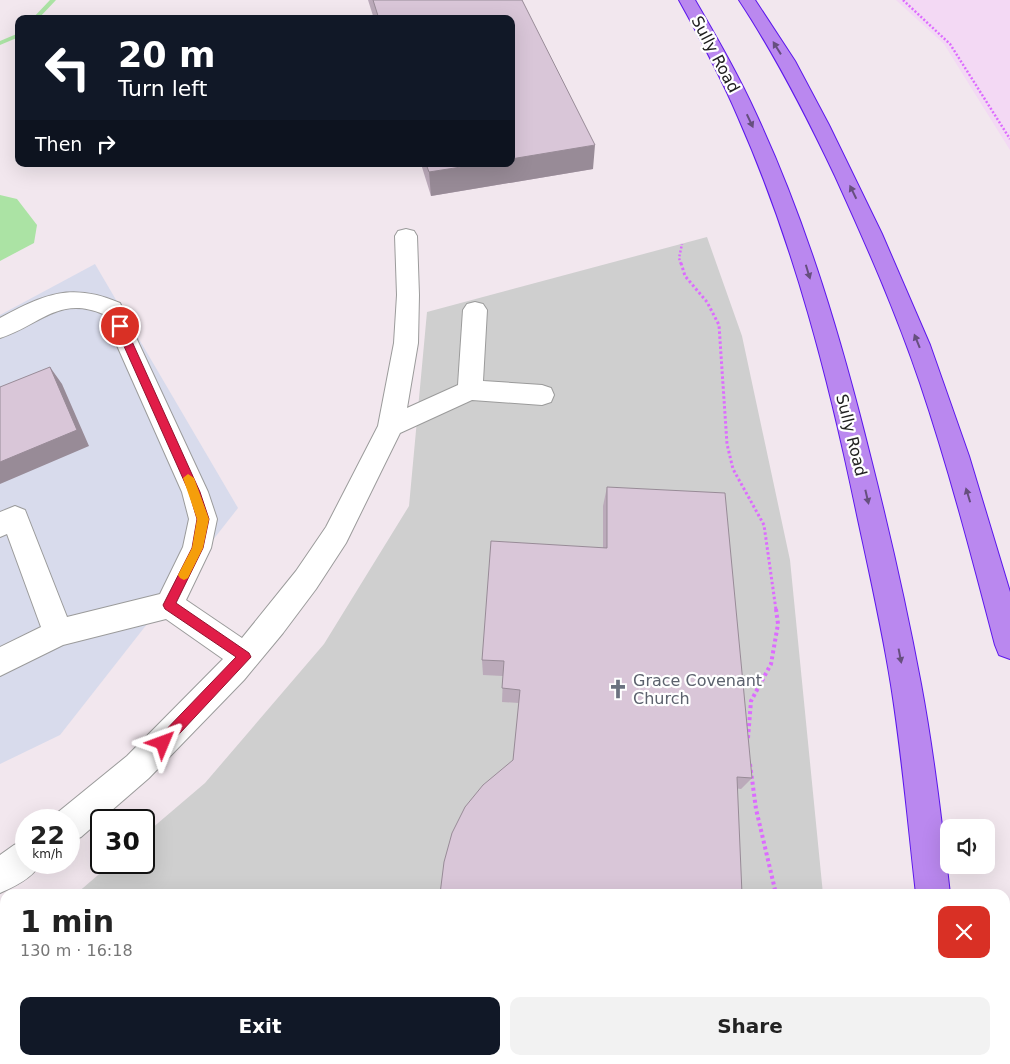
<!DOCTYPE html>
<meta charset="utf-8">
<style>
body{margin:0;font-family:"DejaVu Sans",sans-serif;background:#f2f2f2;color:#222;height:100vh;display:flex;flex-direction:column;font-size:19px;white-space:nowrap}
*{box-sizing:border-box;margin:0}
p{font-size:16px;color:#767676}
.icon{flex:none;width:28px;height:28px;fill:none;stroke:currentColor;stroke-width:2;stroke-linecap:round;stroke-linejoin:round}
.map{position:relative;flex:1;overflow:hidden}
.side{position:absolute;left:0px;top:889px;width:1010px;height:176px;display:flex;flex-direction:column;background:#fff;border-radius:15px 15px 0 0;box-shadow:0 5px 20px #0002}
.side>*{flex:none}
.banner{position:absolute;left:15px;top:15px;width:500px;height:152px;border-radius:10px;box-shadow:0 5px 20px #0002;background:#111827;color:#fff;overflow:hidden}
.controls{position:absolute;left:940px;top:819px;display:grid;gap:10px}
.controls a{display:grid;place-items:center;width:55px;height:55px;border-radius:10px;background:#fff;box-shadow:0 5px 20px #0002;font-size:25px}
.speed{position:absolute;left:15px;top:809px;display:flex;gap:10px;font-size:25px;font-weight:700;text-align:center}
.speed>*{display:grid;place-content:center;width:65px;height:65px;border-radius:50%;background:#fff;box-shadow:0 5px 20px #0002;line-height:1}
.speed small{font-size:12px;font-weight:400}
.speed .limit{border:2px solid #111;border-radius:8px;background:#fff;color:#111}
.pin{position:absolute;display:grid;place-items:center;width:42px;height:42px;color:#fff;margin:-21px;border:2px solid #fff;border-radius:50%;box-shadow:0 1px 5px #0007}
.me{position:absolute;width:55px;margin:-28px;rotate:46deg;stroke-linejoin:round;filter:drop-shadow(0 0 4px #0008)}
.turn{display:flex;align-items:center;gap:18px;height:105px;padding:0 20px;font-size:22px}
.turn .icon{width:65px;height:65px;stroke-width:2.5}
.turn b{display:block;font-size:35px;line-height:42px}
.then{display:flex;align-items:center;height:48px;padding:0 20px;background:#0003;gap:10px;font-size:19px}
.round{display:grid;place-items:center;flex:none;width:52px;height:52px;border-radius:10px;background:#f2f2f2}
.head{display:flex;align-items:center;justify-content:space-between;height:85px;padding:0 20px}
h1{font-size:30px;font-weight:700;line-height:38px}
.primary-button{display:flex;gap:10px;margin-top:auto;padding:10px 20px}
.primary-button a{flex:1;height:58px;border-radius:10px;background:#111827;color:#fff;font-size:20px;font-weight:700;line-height:58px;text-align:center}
.primary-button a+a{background:#f2f2f2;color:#222}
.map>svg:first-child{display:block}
.industrial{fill:#d8dbec}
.religious{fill:#cfcfcf}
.military{fill:#f3d9f4}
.water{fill:#abe3a4}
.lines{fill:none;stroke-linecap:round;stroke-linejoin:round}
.stream{fill:#abe3a4;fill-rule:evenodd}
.minor-casing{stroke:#9b9b9b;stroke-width:2}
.highway-casing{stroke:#5c18ec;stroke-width:2}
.path-far2{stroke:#dc6bff;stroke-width:2.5;stroke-dasharray:2 2;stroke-linecap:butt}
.path-far1{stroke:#dc6bff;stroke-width:3;stroke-dasharray:2.5 2.5;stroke-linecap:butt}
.path{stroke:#dc6bff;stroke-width:4;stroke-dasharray:3 3;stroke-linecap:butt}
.minor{fill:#fff;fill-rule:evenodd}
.highway{fill:#ba88ef;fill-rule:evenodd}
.wall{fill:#bbaaba}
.shaded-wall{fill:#988b97}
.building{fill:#d9c6d8;stroke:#988b97}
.oneway{fill:#664f7e}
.route{fill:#e11d48;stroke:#92132f}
.slow{fill:#f59e0b}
.labels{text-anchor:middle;stroke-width:4.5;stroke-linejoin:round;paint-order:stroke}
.street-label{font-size:16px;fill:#212121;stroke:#fff}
.worship-label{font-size:16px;fill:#5b616d;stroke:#fff;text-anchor:start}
</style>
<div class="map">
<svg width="1010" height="1064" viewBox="0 0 1010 1064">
<rect width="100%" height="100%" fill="#f2e7ee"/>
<path class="industrial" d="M95,264L238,508L60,735L0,764V315Z"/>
<path class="religious" d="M707,237L742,336L790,560L823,894H76L112,863L144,862V835L205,783L324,644L409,506L427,312Z
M5,945V1060H828V1064H0V948Z"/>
<path class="military" d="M896,0H1010V150L944,44Z"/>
<path class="water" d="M0,195L17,199L37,225L34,243L0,261Z"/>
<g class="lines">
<path class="stream" d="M50,0H56L38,19H32Z
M19,33V37L0,45V41Z"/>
<defs>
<path id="minor" d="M406,229L414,231L417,236L419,295L418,343L407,408L458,385L463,310L467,304L475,302L483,304L487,310L483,381L542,385L551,388L554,395L551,402L542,405L472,400L400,433L346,543L316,589L283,633L244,680L149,778L81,837L69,842V820H54L57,813L127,756L223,659L166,619L63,645L0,676V647L41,627L7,534L0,537V512L15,506L25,510L67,617L160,594L183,547L189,519L182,492L103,314C58,295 39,326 0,338V318C44,294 72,282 120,303L208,492L217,519L211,548L186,600L242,638L296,571L326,527L378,426L394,343L397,295L395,236L398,231Z
M26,840V862H41C35,877 14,887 0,893V855L14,845Z"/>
<path id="highway" d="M679,0H695C717,38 739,76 757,116C808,226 842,342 871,459C890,534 907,609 921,684C934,754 942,824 950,894H916C908,824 902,754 891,685C882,628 869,571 857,515C829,379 794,244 738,117C721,77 700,38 679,0Z
M739,0H755L795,61L829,125L882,234L930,345L969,456L1010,592V659L999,655L995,645C972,557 949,469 920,383C896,312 866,244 835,176C806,115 776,56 739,0Z
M903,1060H970L971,1064H903Z"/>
</defs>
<use href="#minor" class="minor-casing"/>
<use href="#highway" class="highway-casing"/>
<path class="path-far2" d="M903,0L950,44L1010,139
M681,264L679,258L682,244"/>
<path class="path-far1" d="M681,263L685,276L707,302L719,325L727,444L733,469L764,525L776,610"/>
<path class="path" d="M748,738L751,701L771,664L778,624L776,609
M750,764L756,809L776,894
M804,1060V1064"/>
<use href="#minor" class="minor"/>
<use href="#highway" class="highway"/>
</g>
<path class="wall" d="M368,0H522L593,169L431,196L421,164H511V19H374Z
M607,487L752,778L741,789L513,760L519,703L502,702L503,676L483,675L482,660L603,548V506Z"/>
<path class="shaded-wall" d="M595,145L593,169L431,196L429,172L480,164H511V159Z
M50,367L62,384L89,446L0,484V462Z"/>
<path class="building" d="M373,0H522L595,145L511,159V19H379Z
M426,164H480L429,172Z
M50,367L77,430L0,462V387Z
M607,487L725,493L752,778L737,777L742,894H440L444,862L452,833L465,807L483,785L513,760L520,690L502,688L504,661L482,660L491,541L607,548Z
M423,1060H750V1064H426Z"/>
<defs><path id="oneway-solid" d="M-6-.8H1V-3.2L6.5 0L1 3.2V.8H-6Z" transform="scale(1.25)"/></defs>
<g class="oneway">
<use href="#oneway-solid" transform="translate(777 48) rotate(-122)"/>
<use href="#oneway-solid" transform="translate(750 121) rotate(65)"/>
<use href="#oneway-solid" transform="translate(853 192) rotate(-116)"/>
<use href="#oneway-solid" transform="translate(808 272) rotate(73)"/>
<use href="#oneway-solid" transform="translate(917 341) rotate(-112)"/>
<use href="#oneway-solid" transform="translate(968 495) rotate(-107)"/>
<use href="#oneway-solid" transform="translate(867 497) rotate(77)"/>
<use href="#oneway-solid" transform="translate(900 656) rotate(79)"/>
</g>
<path class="route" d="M120,322L125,326L200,492L209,519L203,548L176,603L249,653L251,657L167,747L163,749L158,747L156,743L158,738L236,657L165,609L163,605L192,548L197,519L189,492L115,326Z"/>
<path class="slow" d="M188,474L194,478L209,519L203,548L188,578L184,580L180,578L178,575L192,548L197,519L183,478Z"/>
<defs>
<symbol id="church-bare" viewBox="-9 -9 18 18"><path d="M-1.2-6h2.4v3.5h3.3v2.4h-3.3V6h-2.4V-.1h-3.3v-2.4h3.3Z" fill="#6b7280" stroke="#fff" stroke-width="2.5" paint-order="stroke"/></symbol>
</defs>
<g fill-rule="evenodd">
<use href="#church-bare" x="604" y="675" width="28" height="28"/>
</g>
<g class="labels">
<g class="street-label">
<text transform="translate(716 54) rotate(62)" y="6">Sully Road</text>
<text transform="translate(852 435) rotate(76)" y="6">Sully Road</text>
</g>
<g class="worship-label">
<text x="633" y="686">Grace Covenant<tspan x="633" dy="18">Church</tspan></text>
</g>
</g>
</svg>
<div class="controls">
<a><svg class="icon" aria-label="sound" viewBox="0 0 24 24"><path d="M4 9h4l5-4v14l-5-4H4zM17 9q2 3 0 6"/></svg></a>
</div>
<div class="speed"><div>22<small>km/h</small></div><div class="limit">30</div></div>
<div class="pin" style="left:120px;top:326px;background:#d93025"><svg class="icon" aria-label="arrive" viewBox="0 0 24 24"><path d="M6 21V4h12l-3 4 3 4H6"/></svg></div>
<svg class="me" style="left:163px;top:743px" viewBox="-20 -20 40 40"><path d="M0-17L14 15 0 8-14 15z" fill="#e11d48" stroke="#fff" stroke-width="4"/></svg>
<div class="banner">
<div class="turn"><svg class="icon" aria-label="left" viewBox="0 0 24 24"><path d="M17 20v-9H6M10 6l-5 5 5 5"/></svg><div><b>20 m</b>Turn left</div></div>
<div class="then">Then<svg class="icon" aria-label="right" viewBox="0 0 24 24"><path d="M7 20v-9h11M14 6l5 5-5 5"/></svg></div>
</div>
<section class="side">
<div class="head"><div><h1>1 min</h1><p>130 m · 16:18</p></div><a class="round" style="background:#d93025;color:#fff"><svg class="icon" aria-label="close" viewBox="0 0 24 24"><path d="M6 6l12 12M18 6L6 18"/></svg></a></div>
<div class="primary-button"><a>Exit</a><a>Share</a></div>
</section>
</div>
